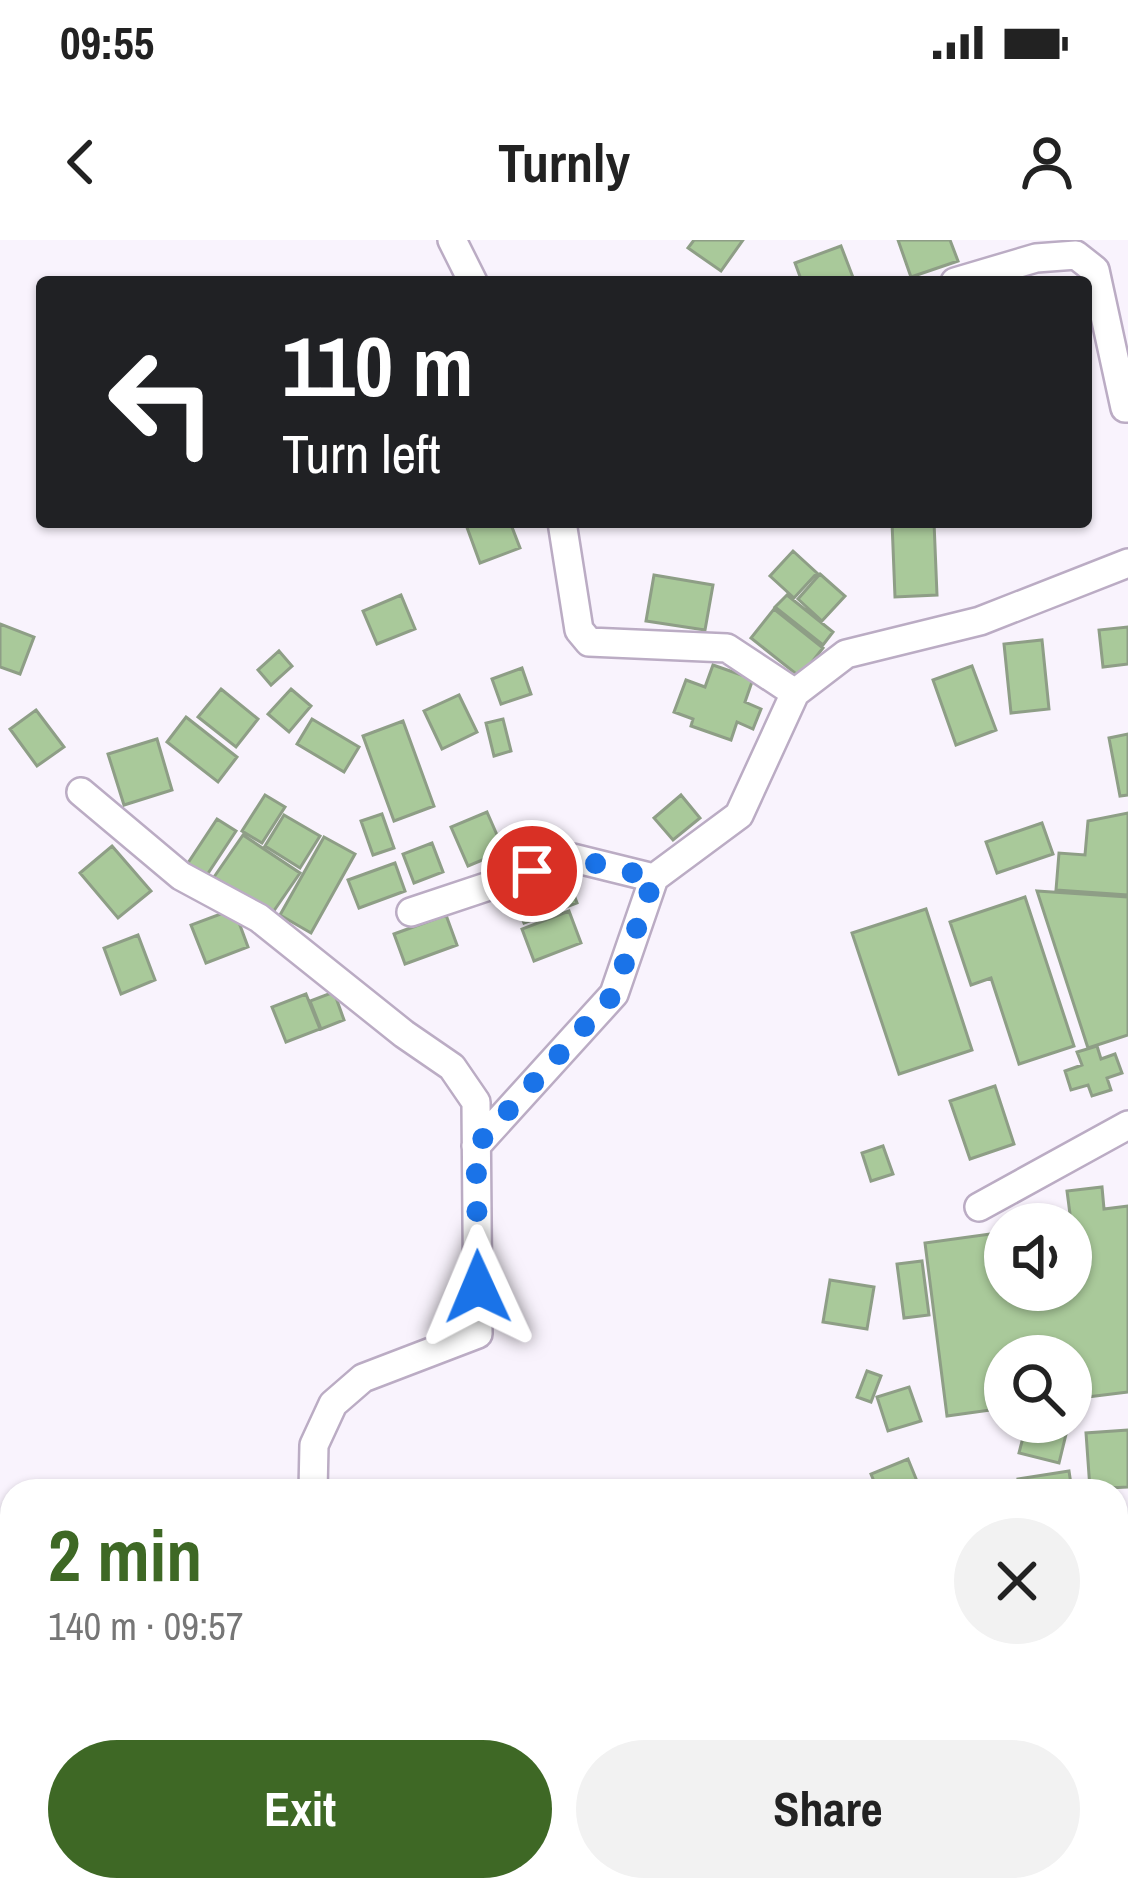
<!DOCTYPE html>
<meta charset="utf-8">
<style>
body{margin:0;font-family:"Archivo Narrow",sans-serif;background:#f2f2f2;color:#222;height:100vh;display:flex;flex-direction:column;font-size:45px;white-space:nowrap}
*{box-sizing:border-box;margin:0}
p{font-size:39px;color:#767676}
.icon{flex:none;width:66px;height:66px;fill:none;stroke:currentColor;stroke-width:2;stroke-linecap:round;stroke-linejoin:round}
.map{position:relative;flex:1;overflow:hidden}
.panel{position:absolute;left:0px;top:1239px;width:1128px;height:423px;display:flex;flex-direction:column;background:#fff;border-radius:36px 36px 0 0;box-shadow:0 3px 9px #0004}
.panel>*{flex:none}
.banner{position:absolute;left:36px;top:36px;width:1056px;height:252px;border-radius:12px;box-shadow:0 3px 9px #0004;background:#202124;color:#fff;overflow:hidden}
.controls{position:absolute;left:984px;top:963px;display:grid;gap:24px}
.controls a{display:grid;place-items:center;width:108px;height:108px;border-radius:50%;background:#fff;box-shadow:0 3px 9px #0004;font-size:60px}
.pin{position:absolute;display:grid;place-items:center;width:102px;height:102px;color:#fff;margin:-51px;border:6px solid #fff;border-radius:50%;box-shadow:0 3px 12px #0007}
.me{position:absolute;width:132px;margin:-66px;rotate:359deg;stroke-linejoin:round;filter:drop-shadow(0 0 9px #0008)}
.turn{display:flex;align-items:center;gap:42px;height:252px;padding:0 48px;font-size:54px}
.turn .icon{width:156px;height:156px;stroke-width:2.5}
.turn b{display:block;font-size:84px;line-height:102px}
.round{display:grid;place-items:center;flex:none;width:126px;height:126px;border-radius:63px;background:#f2f2f2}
.head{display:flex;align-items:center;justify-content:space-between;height:204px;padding:0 48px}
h1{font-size:72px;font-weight:700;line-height:90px;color:#3e6825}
.action{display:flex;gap:24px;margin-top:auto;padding:24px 48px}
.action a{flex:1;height:138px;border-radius:72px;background:#3e6825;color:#fff;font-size:48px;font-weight:700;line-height:138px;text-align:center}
.action a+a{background:#f2f2f2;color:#222}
.status{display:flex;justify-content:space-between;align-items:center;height:84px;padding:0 60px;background:#fff;direction:ltr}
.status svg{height:33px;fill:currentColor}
header{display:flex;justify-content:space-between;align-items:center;height:156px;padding:0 48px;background:#fff;font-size:54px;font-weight:700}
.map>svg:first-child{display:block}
.building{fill:#a9c99a;stroke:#8e9e86;stroke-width:3}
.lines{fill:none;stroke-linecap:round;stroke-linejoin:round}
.minor-casing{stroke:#bbacc4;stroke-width:32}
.minor{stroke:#fff;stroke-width:27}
.route{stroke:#1a73e8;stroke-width:21;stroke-dasharray:0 37.8}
</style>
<div class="status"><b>09:55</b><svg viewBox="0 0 49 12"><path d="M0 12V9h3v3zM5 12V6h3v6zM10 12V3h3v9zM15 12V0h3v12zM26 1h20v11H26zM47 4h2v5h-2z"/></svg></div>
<header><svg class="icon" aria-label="back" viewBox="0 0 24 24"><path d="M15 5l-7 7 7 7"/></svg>Turnly<svg class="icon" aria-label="person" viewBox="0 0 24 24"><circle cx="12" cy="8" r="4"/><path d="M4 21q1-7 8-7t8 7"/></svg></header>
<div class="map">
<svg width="1128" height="1660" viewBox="0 0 1128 1660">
<rect width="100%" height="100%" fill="#f9f3fd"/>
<path class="building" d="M694,0H743L721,31L688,8Z
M898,0H950L958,21L911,37Z
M841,6L854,40L802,42L795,23Z
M465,282H510L520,308L480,323Z
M892,282H934L937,355L895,357Z
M793,311L817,333L794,358L770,336Z
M820,334L845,356L822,381L798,359Z
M654,335L713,345L705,390L646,381Z
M401,355L415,389L377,404L363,371Z
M787,355L833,392L823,405L775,367Z
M774,369L823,408L800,437L751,398Z
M0,384L34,397L20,434L0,427Z
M1128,387V424L1103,427L1099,390Z
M1042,400L1049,469L1011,473L1004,404Z
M279,411L292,426L271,445L258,430Z
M713,425L753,439L745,462L761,469L753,489L737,482L731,500L691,486L693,479L674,472L686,440L705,447Z
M972,426L996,490L956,505L933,440Z
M522,428L531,454L501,464L492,439Z
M221,449L258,479L236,507L198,477Z
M291,449L311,466L289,492L268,474Z
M459,455L477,492L442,509L424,471Z
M36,470L64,507L37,526L10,489Z
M186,477L237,517L218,542L167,502Z
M312,479L359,507L344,532L297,504Z
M503,479L511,511L494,516L486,483Z
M403,481L434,566L394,581L363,496Z
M1128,494V555L1120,556L1109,498Z
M157,499L172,550L124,565L108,514Z
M265,555L285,567L262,603L242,591Z
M681,555L700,578L673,600L654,578Z
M487,572L504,611L468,626L451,587Z
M1128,573V655L1056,650L1059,613L1085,615L1088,581Z
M382,574L394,608L373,615L361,581Z
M284,575L320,596L300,628L265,606Z
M217,579L236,591L203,641L184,629Z
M1042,583L1053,614L997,633L986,602Z
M243,595L300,633L271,675L214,637Z
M324,597L355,614L311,693L280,675Z
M432,603L443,632L414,643L403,614Z
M112,606L151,651L118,678L80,633Z
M395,623L405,651L359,668L348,640Z
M565,631L577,663L524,683L512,651Z
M1037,651L1128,657V795L1088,808Z
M1025,657L1074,806L1019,824L991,738L971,745L950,682Z
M234,669L248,707L206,723L191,685Z
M926,669L972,810L899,834L852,693Z
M569,671L581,703L534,721L522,689Z
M446,675L457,705L405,724L394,694Z
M138,695L155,740L121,754L104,708Z
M334,752L344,780L321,789L310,761Z
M306,754L320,789L286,802L272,767Z
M1097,806L1101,819L1115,814L1122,833L1107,838L1111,850L1092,856L1088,845L1071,850L1065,831L1082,825L1077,812Z
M995,846L1014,904L970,919L950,861Z
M883,906L893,934L871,941L862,913Z
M1102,947L1104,969L1128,966V1152L1071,1159V1116H1005V1168L947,1176L925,1003L1005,992V1050H1071V984H1026V979L1070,974L1067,951Z
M922,1021L929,1075L904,1078L897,1024Z
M830,1040L874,1047L867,1089L823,1082Z
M867,1131L881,1136L871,1162L857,1157Z
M909,1147L921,1181L888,1191L877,1157Z
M1027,1182H1053L1068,1186L1059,1223L1019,1213Z
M1128,1190V1247L1090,1249L1086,1193Z
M908,1219L921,1251H878L871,1234Z
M1069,1231L1072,1251H1020L1018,1239Z
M1116,1634L1117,1638L1122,1637L1128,1660H1087L1084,1650H1116Z
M975,1650H1020L1022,1660H977Z
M1032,1650H1066L1067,1654L1074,1653L1076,1660H1034Z"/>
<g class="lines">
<defs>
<path id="minor" d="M452,0L473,42
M955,42L1036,18L1076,15L1095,30L1125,168H1128
M562,282L579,390L589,402L727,408L795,453
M81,552L181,636L259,678L404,794L452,827L476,862L478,1094L363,1138L333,1164L314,1205L313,1251
M411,672L573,618L654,638
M476,906L614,754L654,638L739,575L795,453L846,414L980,381L1128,323
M979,967L1128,885
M0,1293L12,1310
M1116,1605L1128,1603
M0,1637L12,1636
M295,1650L299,1660
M355,1660L359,1650"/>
</defs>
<use href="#minor" class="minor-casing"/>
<use href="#minor" class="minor"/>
</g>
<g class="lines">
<path class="route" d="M478,1047L476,906L614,754L654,638L573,618L532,631"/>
</g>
</svg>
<div class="controls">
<a><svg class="icon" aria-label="sound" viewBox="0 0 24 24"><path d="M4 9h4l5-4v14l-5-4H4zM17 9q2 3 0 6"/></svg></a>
<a><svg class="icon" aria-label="search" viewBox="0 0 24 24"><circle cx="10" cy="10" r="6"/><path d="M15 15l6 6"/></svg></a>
</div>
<div class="pin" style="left:532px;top:631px;background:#d93025"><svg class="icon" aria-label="arrive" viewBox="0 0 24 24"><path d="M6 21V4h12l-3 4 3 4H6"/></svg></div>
<svg class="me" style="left:478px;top:1047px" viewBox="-20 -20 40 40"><path d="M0-17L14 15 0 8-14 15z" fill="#1a73e8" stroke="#fff" stroke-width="4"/></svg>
<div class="banner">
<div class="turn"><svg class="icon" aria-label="left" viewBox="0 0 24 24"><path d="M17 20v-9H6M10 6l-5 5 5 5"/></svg><div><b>110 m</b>Turn left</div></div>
</div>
<section class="panel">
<div class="head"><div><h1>2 min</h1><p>140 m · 09:57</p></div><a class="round"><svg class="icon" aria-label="close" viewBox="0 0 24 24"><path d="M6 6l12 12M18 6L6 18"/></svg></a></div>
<div class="action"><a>Exit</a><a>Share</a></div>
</section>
</div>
